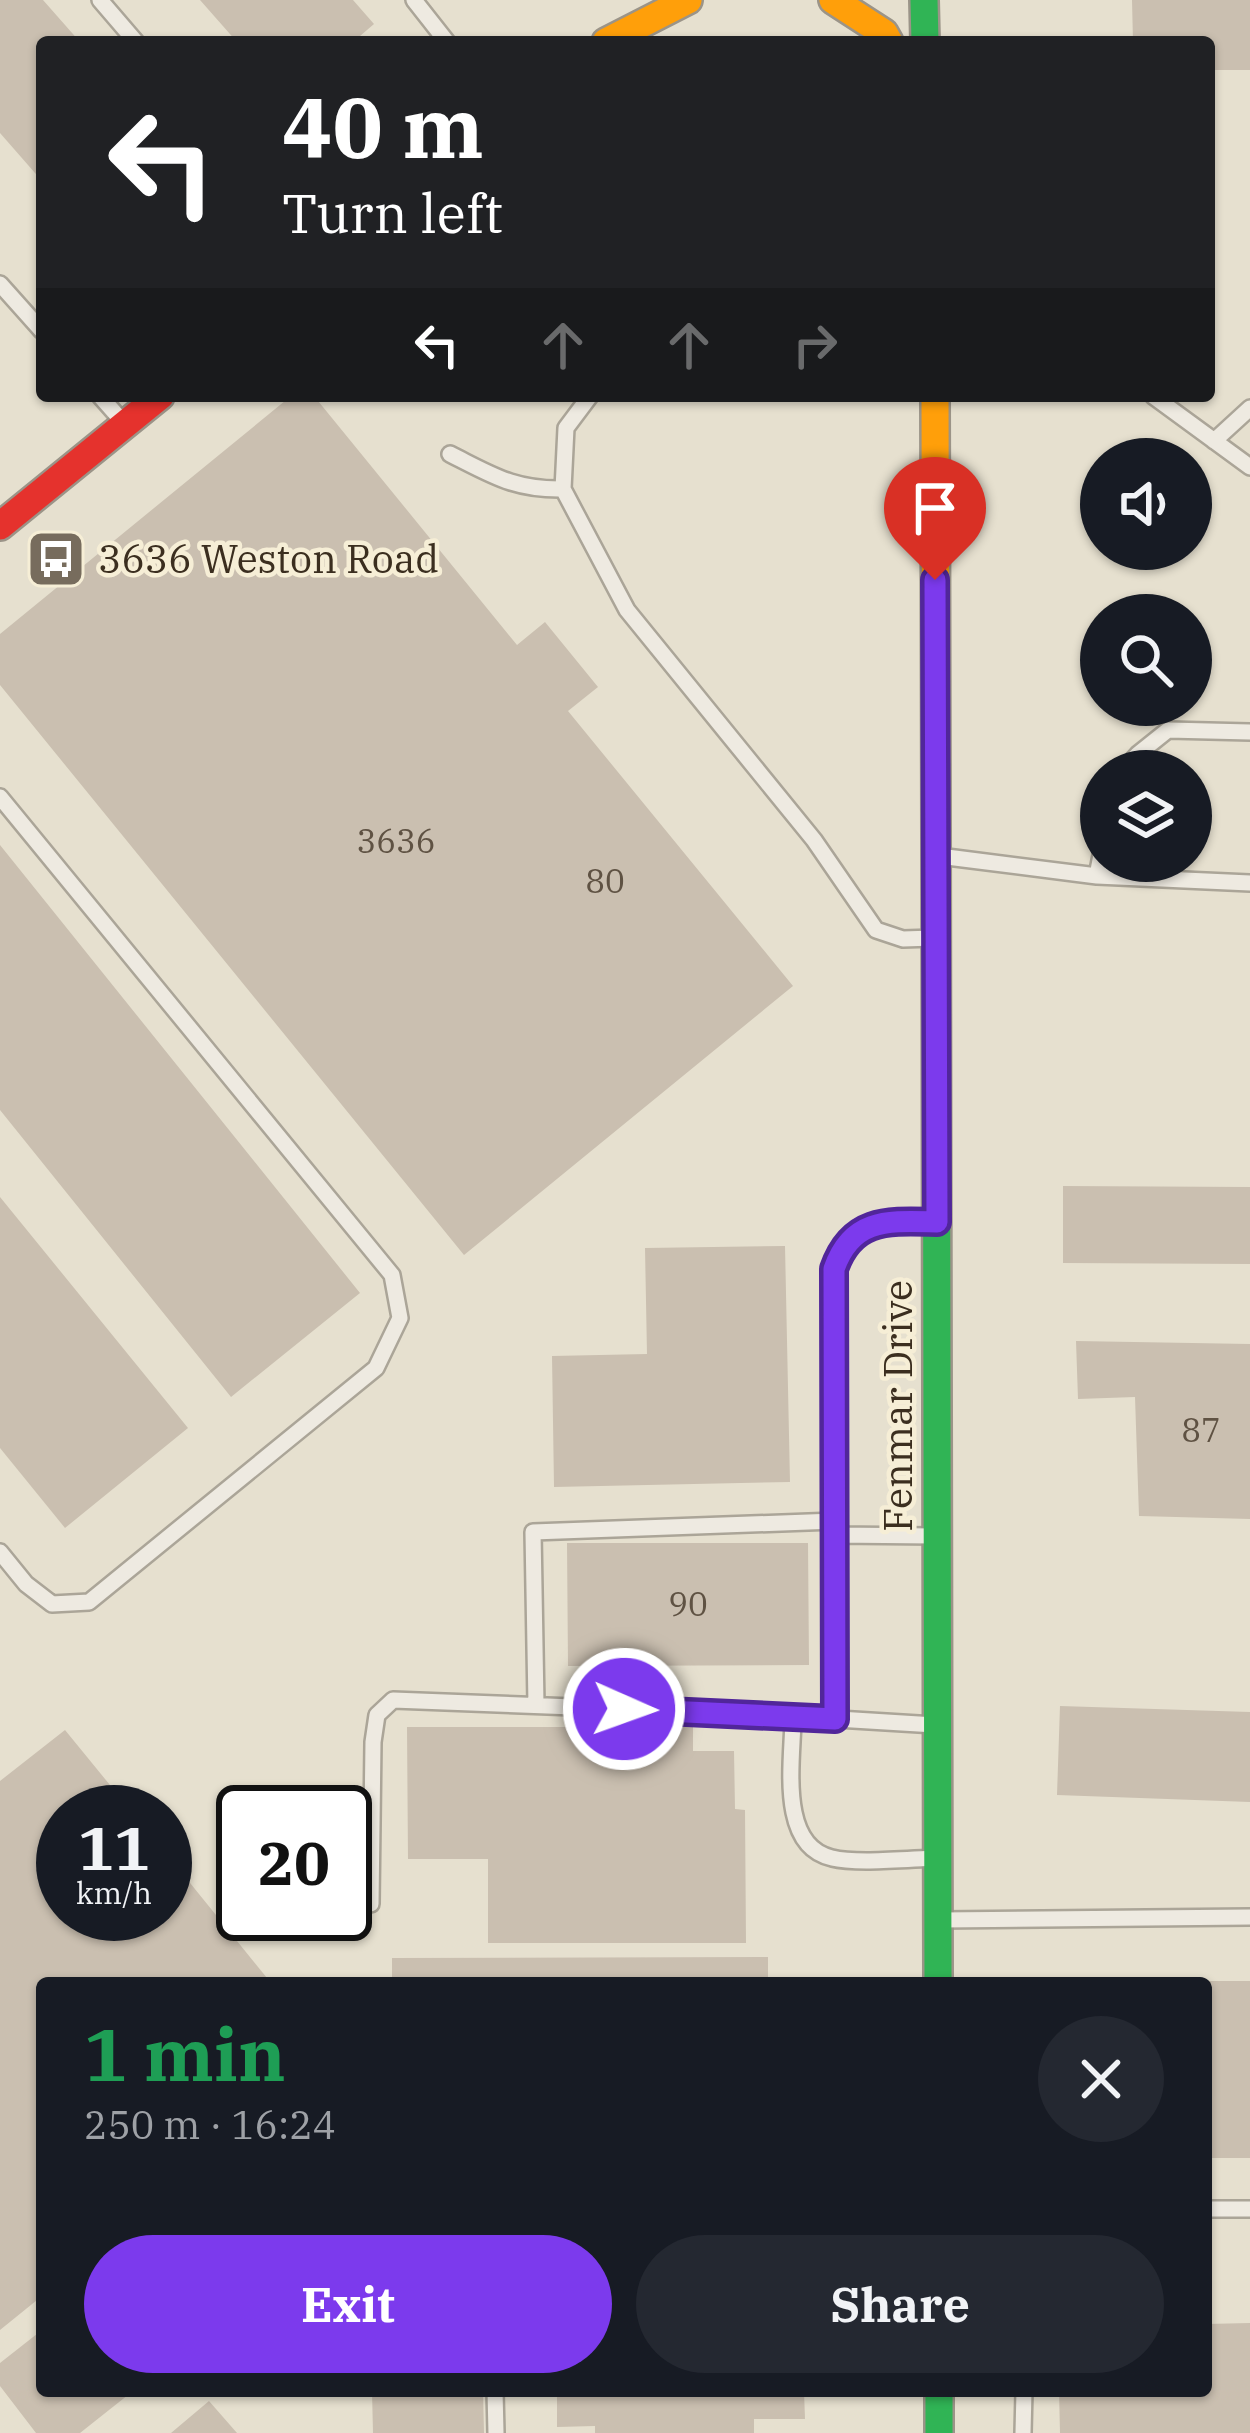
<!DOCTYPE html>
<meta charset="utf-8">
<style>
body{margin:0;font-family:"IBM Plex Serif",serif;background:#242831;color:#f1f3f6;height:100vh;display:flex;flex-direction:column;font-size:45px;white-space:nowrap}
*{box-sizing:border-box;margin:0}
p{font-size:39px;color:#9ea1a6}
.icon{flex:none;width:66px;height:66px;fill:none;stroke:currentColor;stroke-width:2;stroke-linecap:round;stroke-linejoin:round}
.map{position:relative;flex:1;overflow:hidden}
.details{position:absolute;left:36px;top:1977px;width:1176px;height:420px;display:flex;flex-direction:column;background:#171b24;border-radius:12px;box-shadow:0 3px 9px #0004}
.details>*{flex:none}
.top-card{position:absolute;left:36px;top:36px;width:1179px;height:366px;border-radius:12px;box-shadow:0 3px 9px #0004;background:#202124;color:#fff;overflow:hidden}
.fabs{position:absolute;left:1080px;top:438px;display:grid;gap:24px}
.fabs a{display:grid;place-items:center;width:132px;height:132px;border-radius:50%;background:#171b24;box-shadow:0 3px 9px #0004;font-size:60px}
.speed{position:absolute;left:36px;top:1785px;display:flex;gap:24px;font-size:60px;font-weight:700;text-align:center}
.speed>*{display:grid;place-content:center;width:156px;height:156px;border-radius:50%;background:#171b24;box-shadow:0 3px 9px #0004;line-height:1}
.speed small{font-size:30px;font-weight:400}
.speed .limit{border:6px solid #111;border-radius:18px;background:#fff;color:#111}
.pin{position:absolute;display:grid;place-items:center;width:102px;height:102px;color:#fff;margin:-123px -51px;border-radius:50% 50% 50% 0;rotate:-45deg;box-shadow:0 0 12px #0007}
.pin .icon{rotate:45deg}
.me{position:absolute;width:132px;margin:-66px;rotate:92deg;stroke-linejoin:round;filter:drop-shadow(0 0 9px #0008)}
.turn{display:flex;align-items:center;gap:42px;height:252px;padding:0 48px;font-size:54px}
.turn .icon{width:156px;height:156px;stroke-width:2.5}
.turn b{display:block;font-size:84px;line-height:102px}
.lanes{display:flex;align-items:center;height:114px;padding:0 48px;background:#0003;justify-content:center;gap:60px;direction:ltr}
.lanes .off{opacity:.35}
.round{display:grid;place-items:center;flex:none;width:126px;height:126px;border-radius:63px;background:#242831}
.head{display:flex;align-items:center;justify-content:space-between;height:204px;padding:0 48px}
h1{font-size:72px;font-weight:800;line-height:90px;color:#1e9e55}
.primary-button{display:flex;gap:24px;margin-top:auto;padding:24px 48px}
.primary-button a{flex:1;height:138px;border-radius:72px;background:#7c3aed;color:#fff;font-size:48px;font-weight:800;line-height:138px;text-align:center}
.primary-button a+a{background:#242831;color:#f1f3f6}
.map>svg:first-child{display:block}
.building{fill:#cabfb0}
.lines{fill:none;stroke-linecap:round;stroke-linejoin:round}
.lane-casing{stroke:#aba598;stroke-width:20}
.fast-casing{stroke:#9b9488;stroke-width:32}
.slow-casing{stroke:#9b9488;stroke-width:32}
.jam-casing{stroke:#9b9488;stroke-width:32}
.lane{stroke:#eeeae1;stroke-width:15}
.fast{stroke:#30b455;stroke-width:27}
.slow{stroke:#ff9f0a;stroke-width:27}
.jam{stroke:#e5322d;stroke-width:27}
.route-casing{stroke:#51269a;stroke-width:30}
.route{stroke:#7c3aed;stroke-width:21}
.labels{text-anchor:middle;stroke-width:9;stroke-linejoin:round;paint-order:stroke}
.number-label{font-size:33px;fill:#5f5243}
.poi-label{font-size:39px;fill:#3b2e1f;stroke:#f6eed6;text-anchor:start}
.street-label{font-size:39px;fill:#3b2e1f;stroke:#f6eed6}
</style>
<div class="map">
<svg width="1250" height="2433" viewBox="0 0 1250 2433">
<rect width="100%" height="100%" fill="#e6e0cf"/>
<path class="building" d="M0,0H43L80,42H42V181L0,133Z
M200,0H353L374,24L353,42H237Z
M1132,0H1250V70H1209V42H1133Z
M291,396H314L517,645L545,622L598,687L568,711L793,986L464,1255L0,685V634Z
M0,845L360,1293L231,1397L0,1110Z
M1063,1186L1250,1187V1264L1063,1263Z
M0,1197L188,1428L65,1528L0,1448Z
M785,1246L790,1482L554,1487L552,1356L647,1354L645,1248Z
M1076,1341L1250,1344V1519L1139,1516L1135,1397L1078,1399Z
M567,1543H808L809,1665L568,1666Z
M1060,1706L1250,1712V1802L1057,1795Z
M407,1727H693V1751H734L735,1809L745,1810L746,1943H488V1859H408Z
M65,1730L132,1812H63V1914H165V1852L267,1978L268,1983H42V2296L0,2330V1781Z
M768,1957V1983H392V1958Z
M1206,1981H1250V2158H1206Z
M1250,2323V2433H1060L1059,2391H1206V2324Z
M42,2330V2391H133L80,2433H36L0,2386V2363Z
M372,2391H483L484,2433H373Z
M557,2391H804L805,2419H754V2433H595V2426L557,2427Z
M209,2401L237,2433H171Z"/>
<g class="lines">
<defs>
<path id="lane" d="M100,0L136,42
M414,0L447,42
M0,284L42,331
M100,396L123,422
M590,396L566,428L563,489L627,610L814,840L876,930L903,939L933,938
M1153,396L1250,467
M1214,441L1250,408
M450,454C492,475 514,490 563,489
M1123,771L1138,754L1168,730L1250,732
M0,797L392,1275L400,1318L376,1368L89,1602L52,1604L26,1584L0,1552
M939,856L1097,876L1250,883
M1097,876L1101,855
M835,1535L934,1536
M536,1705L533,1532L835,1521
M793,1717C793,1758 777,1846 832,1858C856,1864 908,1859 935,1858
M835,1719L834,1269C852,1217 886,1221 934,1222
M371,1904L373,1742L377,1715L393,1700L756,1714L935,1725
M941,1920L1250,1917
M1206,2209H1250
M495,2391L496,2433
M1023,2433L1024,2391"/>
<path id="fast" d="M924,0L925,42
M936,832L938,1983
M939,2391V2433"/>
<path id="slow" d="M833,0L884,33L889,42
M606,42L688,0
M935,396L936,832"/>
<path id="jam" d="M0,526L160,396"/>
</defs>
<use href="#lane" class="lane-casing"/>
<use href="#fast" class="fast-casing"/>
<use href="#slow" class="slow-casing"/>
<use href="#jam" class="jam-casing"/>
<use href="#lane" class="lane"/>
<use href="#fast" class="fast"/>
<use href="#slow" class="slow"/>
<use href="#jam" class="jam"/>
</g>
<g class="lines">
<defs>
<path id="route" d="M624,1709L835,1719L834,1269C852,1217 889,1221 937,1222L935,580"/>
</defs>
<use href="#route" class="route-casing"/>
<use href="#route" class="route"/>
</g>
<defs>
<symbol id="bus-square" viewBox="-11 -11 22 22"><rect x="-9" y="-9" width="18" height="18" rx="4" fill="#776c5d" stroke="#f6eed6"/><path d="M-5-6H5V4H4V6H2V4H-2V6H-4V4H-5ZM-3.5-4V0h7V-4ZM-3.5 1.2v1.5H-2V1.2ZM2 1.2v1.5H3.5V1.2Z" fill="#fff"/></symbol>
</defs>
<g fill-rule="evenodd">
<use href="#bus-square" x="23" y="526" width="66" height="66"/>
</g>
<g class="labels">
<g class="number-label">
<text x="396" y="853">3636</text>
<text x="605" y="893">80</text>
<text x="1201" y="1442">87</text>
<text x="688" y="1616">90</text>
</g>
<g class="poi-label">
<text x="98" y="573">3636 Weston Road</text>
</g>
<g class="street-label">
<text transform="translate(898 1406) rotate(-90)" y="14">Fenmar Drive</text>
</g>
</g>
</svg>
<div class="fabs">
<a><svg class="icon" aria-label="sound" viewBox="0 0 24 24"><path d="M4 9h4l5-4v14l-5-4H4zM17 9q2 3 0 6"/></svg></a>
<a><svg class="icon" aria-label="search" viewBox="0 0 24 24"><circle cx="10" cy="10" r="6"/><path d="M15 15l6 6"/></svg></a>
<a><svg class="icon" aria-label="layers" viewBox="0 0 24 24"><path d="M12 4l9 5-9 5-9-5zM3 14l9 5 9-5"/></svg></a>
</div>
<div class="speed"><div>11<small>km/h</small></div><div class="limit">20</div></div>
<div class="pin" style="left:935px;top:580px;background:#d93025"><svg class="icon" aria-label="arrive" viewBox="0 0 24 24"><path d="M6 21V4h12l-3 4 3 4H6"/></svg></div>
<svg class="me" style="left:624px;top:1709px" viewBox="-20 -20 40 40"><circle r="17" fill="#7c3aed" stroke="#fff" stroke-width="3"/><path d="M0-11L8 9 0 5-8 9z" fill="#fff"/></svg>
<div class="top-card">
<div class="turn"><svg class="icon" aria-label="left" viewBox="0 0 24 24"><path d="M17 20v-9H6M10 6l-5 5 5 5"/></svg><div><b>40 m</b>Turn left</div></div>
<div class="lanes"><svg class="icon" aria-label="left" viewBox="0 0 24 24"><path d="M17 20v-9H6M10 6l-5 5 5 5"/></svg><svg class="icon off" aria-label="ahead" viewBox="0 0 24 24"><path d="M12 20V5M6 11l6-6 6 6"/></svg><svg class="icon off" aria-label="ahead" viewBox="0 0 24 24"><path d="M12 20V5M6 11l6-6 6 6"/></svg><svg class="icon off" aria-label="right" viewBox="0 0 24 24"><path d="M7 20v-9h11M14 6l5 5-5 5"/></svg></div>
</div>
<section class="details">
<div class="head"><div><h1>1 min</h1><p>250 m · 16:24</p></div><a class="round"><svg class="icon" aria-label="close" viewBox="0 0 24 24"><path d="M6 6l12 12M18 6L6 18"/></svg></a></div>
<div class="primary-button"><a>Exit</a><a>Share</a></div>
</section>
</div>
